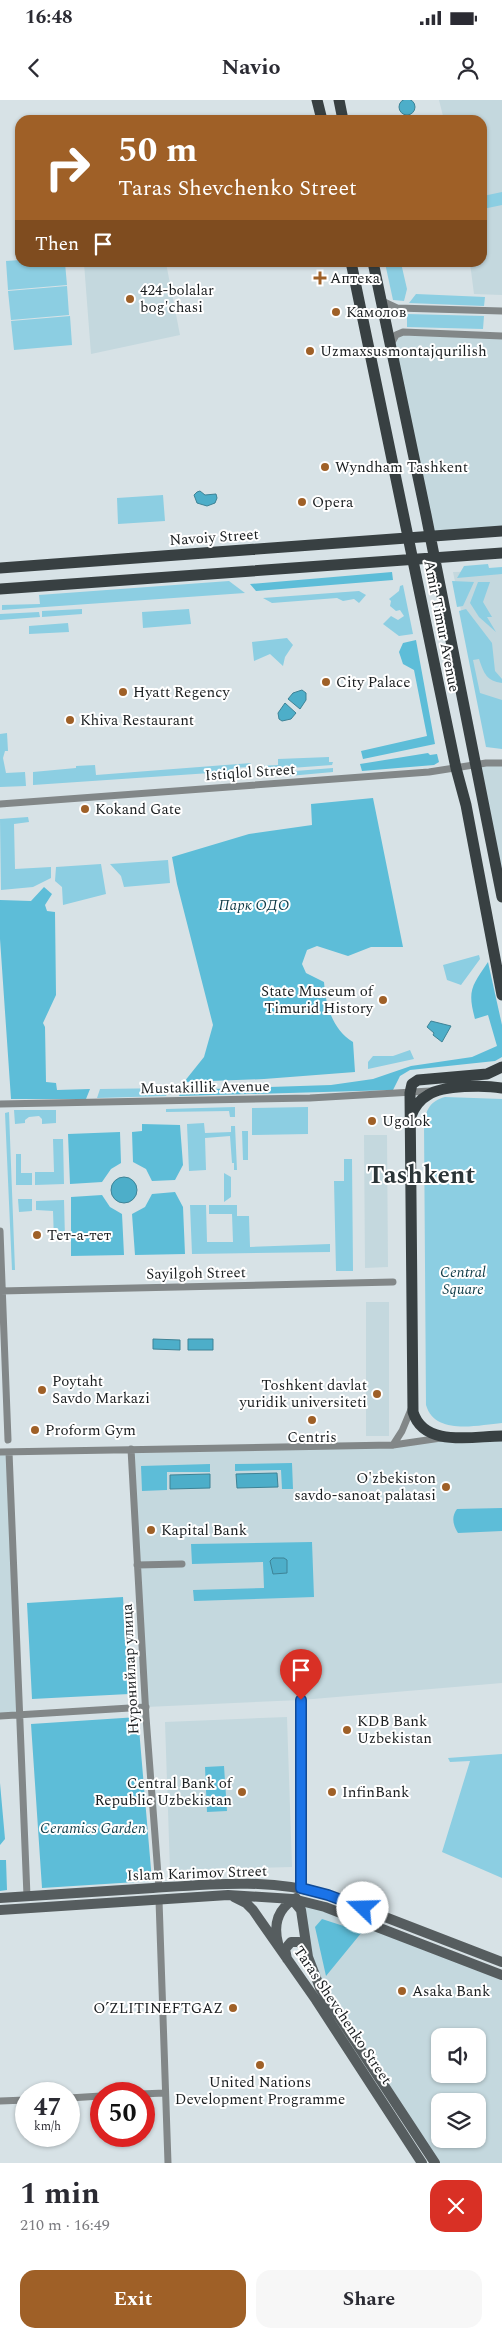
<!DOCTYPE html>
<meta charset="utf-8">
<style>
body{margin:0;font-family:Spectral,serif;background:#f7f7f7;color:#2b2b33;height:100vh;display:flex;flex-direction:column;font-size:19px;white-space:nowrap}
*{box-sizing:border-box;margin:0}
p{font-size:16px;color:#7c7c81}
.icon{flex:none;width:28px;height:28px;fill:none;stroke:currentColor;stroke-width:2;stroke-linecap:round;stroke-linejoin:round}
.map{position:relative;height:2063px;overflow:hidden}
.panel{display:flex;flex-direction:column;background:#fff;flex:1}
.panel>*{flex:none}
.banner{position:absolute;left:15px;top:15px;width:472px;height:152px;border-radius:15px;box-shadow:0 1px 4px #0004;background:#9f6027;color:#fff;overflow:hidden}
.buttons{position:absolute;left:431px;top:1928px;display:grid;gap:10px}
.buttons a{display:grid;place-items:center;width:55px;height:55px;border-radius:10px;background:#fff;box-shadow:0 1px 4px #0004;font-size:25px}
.speed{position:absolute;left:15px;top:1982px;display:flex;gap:10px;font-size:25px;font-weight:700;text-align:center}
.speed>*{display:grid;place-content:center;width:65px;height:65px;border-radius:50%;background:#fff;box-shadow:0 1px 4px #0004;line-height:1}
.speed small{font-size:12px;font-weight:400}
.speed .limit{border:8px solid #d22;background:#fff;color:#111}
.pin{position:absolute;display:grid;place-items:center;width:42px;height:42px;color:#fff;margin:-51px -21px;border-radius:50% 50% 50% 0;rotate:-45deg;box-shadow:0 0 5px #0007}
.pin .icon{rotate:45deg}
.me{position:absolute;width:55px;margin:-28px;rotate:291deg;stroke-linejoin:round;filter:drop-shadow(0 0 4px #0008)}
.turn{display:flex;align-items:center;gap:18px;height:105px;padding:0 20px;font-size:22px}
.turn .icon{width:65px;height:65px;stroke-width:2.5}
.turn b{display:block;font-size:35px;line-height:42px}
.then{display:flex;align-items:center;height:48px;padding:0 20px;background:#0003;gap:10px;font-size:19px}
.round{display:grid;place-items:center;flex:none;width:52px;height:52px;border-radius:15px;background:#f7f7f7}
.summary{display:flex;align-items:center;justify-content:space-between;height:85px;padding:0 20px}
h1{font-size:30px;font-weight:700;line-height:38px}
.action{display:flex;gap:10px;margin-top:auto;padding:10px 20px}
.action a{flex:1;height:58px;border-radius:15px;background:#9f6027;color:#fff;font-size:20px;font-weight:700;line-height:58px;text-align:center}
.action a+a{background:#f7f7f7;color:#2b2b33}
.status{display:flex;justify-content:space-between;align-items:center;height:35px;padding:0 25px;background:#fff;direction:ltr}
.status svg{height:14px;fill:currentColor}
header{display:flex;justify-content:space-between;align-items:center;height:65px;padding:0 20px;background:#fff;font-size:22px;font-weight:700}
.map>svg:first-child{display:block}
.built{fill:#c4d8de;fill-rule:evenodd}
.green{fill:#8ccee2}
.forest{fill:#5dbdd8}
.water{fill:#4daec9;stroke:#3e8396}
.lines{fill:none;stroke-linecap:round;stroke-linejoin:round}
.street{stroke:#828788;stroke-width:7}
.secondary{stroke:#565d5f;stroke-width:10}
.primary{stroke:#384042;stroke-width:11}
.route-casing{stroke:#114b97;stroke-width:12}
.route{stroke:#1a73e8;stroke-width:9}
.poi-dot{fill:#9f6027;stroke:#fff;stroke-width:2}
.labels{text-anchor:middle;stroke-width:4;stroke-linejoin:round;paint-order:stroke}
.poi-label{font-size:15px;fill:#1a1e20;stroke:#fff;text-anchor:start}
.street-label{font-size:15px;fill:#1a1e20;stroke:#fff}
.park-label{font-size:15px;font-style:italic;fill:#0e3b47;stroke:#fff}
.town-label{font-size:25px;font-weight:bold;fill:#2b3437;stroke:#fff}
</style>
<div class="status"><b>16:48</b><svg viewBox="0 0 49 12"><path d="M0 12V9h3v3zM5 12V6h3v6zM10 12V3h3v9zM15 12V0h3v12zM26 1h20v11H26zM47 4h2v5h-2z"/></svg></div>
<header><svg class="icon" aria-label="back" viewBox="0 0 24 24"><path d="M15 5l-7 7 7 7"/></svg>Navio<svg class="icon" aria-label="person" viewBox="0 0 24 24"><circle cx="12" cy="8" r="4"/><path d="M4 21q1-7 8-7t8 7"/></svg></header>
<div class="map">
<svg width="502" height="2063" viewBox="0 0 502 2063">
<rect width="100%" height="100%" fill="#d7e2e6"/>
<path class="built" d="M439,0H502V195L474,194L470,163L482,162V20H444Z
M84,163H166L180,235L91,254Z
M396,235L502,236V431L431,436L392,240Z
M502,471V643L488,641L453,472Z
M502,663V797L476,664Z
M364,1035H387L388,1167L365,1168Z
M366,1202H389V1336H366Z
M502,1336V1583L301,1600L146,1607L131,1349L355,1346Z
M0,1352H9L19,1615L0,1616Z
M287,1617L292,1767L170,1770L165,1622Z
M315,1804L502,1875V2063H435L320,1888L299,1806ZM440,1936H478V1974H440ZM440,2001H478V2039H440Z"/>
<path class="green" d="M502,92V105L483,109V96Z
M20,160V162L65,163L67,185L8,190L6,161Z
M385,163H401L407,189L404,201L393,200Z
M67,186L69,215L11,220L8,191Z
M416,194L485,197L484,206L409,203Z
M407,214L484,216L483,229L407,227Z
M70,216L72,245L14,250L11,221Z
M163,395L165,421L118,424L117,398Z
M488,464L489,468L502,467V474L457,478L464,466Z
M229,481L245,493L2,510V505L40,504L39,495Z
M452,481L474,482L463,506L457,507Z
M478,482H490L483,502L492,517H487L496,532L479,517L470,503Z
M403,485L413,534L399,536L383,524L391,516L398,520L404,516L400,510L396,511L390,506L391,501L389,499L399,491L400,486Z
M359,491L366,495L359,503L354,499L343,501L337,498L272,503L263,498Z
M82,509V514L42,517V511Z
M189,509L191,524L143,528L142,512Z
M466,509L492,543L495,571L502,579V583C487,581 484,574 479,559L473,560L480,593L502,600V649L486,647L459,511Z
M39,512L40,517L0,520V514Z
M68,523L69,532L29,534V526Z
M287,538L293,545L285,557L283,566L270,554L254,561L252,542Z
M7,633L8,651H5L3,658L6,673L25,672L26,686L0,687V634Z
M329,657V662H333L332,665L263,670L261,666L278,665V659Z
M251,663L248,667L234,668L225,672L33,685V672L76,668V666L95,665L96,675Z
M333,668V672L289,676L283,672Z
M28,717L29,722L14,724L15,769L51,767V778L33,787L1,790L0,719Z
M168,760L170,783L124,787L121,776L110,764Z
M101,764L106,794L63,805L62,787L55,781L56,767Z
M479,855L480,859L461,885L447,880L443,865Z
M410,950L414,959L368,969V962L373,956H393Z
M171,988L166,996L97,998L100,989Z
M445,997L502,999V1323C478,1325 435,1336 426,1305L424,1024C426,1010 430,1001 445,997Z
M235,1007V1017H230L229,1011L166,1012V1009Z
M308,1007V1034L252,1035V1008Z
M14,1010H56V1023L42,1024V1019L39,1016L29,1017L25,1020V1023L15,1024Z
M9,1012L15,1170H12L5,1013Z
M204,1023L205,1033L231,1032V1026H235L237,1070H234V1063H232L230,1036L205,1038L206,1070L189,1071L187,1024Z
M242,1031H248V1060H243Z
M53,1039H63L64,1084L35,1085V1072H54Z
M16,1054H21V1073H32V1085H16Z
M344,1059H352L353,1171H336L334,1081H344Z
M224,1073L231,1077V1097L224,1102Z
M18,1099H32V1111L19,1112Z
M64,1100L65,1139L54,1140L53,1111L36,1110V1101Z
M190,1105H206L207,1142H233L232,1114H209V1105H237V1116H249L250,1147L330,1144V1152L192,1154Z
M502,1654V1778L442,1752L470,1661L450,1662L448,1658Z"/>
<path class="forest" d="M392,472L393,480L256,491L250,484Z
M416,540L435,644L363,659L361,651L427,636L414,570L403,564L399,552L403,543Z
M428,653L430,655L437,654L439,662L434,665L362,671L360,664Z
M373,698L403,847H371L348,856L317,846L307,850L302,864L306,873L324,882C326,906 332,929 353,942L355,972L264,979L184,982L204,957L213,925L177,784L172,757L249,734L312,725L311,704Z
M44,787L52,794L45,805L47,811L55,812L56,895L43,923L45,927L46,982L56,983L57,990L90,989L86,999H11L0,839V800L31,801Z
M488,862L502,925V957L495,961L410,970L400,976L393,990L179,996L182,990L331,985L373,979L411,966L472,957L497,946L488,915L475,919C467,890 472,886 488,862Z
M142,1024L180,1025L183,1065L175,1080L152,1081L146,1069L133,1062L132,1032L142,1031Z
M120,1032L121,1063L111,1069L102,1082L70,1084L68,1034Z
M175,1092L183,1107L185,1154L135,1155L132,1114L145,1107L152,1094Z
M102,1095L110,1107L122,1114L124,1155L71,1156V1097Z
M292,1363L293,1389H282L281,1370L235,1371V1364Z
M210,1364V1372H167V1390L142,1391L141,1366Z
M502,1408V1431L458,1433C453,1425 451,1417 457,1409Z
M312,1442L314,1497L194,1501L193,1490L264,1488L263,1462L192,1464L191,1444Z
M123,1497L129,1594L32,1599L27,1503Z
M138,1617L152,1781L42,1788L31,1624Z
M224,1666L227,1711L207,1712L205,1667Z
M0,1683L5,1739L0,1745Z
M0,1760H6L7,1790L0,1791Z
M322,1819L362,1832L326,1876L315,1827Z"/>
<path class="water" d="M399 7a8 8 0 1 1 16 0a8 8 0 1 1-16 0Z
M200,391L205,395L216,394L217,398L215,403L207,406L197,403L194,395L197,392Z
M302,590L306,593V600L300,609L288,599L293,593Z
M285,603L296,613L291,619L282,621L279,619L278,613Z
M431,921L451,926L442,942L433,935L434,933L427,927Z
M111 1090a13 13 0 1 1 26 0a13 13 0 1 1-26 0Z
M153,1239L180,1240V1250L153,1249Z
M188,1239H213V1250H188Z
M277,1373L278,1387L237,1388L236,1374Z
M210,1374V1388L170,1389V1375Z
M273,1458H284L287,1460V1473L273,1474L270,1461Z"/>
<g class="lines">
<path class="street" d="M382,201L397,208L502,211
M391,244L396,235L403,232L502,236
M0,704L429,672L486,663H502
M0,1004L310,998L430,991
M0,1131L8,1340
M0,1191L393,1182
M393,1345L402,1331L412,1307
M131,1349L146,1617L159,1788
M0,1352L393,1345L441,1338
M9,1352L27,1796
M137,1465L182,1464
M0,1616L146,1607
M301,1788V1600
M159,1800L168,2063
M140,1994L165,1993
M69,1998L101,1996
M0,2001L26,2000"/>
<path class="secondary" d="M234,1797L246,1803L253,1810L316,1900L422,2063
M0,1798C51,1795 102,1791 153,1788C211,1784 271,1778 328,1795L502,1862
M292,1799L301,1810L308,1857L320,1888L435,2063
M0,1810L228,1795L293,1799L325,1807L502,1875
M278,1843C273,1824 278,1808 296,1798
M287,1859L285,1849L291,1842H299L306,1849"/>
<path class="primary" d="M317,0L322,20
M339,0L343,20
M351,162L456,668L466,705L502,895
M373,162L426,415L502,797
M0,468L502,431
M0,489L502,453
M502,967L487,974L418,980L412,984L410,993L413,1312C424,1348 473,1336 502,1336
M411,1016C414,1008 419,1000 428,995C443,985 485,985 502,988"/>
</g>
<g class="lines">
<defs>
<path id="route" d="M301,1600V1788L328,1795L363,1808"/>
</defs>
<use href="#route" class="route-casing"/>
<use href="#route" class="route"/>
</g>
<g class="poi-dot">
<path d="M317.5 170.5h5v5h5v5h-5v5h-5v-5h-5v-5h5z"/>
<circle cx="130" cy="199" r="5"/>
<circle cx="336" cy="212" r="5"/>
<circle cx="310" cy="251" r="5"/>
<circle cx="325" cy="367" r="5"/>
<circle cx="302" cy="402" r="5"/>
<circle cx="326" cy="582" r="5"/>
<circle cx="123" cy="592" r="5"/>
<circle cx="70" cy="620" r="5"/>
<circle cx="85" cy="709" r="5"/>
<circle cx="383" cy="900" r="5"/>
<circle cx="372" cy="1021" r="5"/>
<circle cx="37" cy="1135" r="5"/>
<circle cx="42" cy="1290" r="5"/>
<circle cx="377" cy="1294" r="5"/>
<circle cx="312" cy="1320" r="5"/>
<circle cx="35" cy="1330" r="5"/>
<circle cx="446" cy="1387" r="5"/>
<circle cx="151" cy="1430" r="5"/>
<circle cx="347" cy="1630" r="5"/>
<circle cx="242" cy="1692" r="5"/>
<circle cx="332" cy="1692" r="5"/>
<circle cx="402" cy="1891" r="5"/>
<circle cx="233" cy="1908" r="5"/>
<circle cx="260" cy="1965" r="5"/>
</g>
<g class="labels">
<g class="poi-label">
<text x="330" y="183">Аптека</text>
<text x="140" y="195">424-bolalar<tspan x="140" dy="17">bog'chasi</tspan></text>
<text x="346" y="217">Камолов</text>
<text x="320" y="256">Uzmaxsusmontajqurilish</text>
<text x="335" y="372">Wyndham Tashkent</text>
<text x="312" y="407">Opera</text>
<text x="336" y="587">City Palace</text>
<text x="133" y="597">Hyatt Regency</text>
<text x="80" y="625">Khiva Restaurant</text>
<text x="95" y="714">Kokand Gate</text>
<text x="373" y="896" text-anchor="end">State Museum of<tspan x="373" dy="17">Timurid History</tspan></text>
<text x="382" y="1026">Ugolok</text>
<text x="47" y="1140">Тет-а-тет</text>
<text x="52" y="1286">Poytaht<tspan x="52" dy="17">Savdo Markazi</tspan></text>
<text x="367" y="1290" text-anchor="end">Toshkent davlat<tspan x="367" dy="17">yuridik universiteti</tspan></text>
<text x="45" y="1335">Proform Gym</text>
<text x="312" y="1342" text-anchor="middle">Centris</text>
<text x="436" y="1383" text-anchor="end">O'zbekiston<tspan x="436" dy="17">savdo-sanoat palatasi</tspan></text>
<text x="161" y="1435">Kapital Bank</text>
<text x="357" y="1626">KDB Bank<tspan x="357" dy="17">Uzbekistan</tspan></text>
<text x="232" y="1688" text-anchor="end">Central Bank of<tspan x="232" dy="17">Republic Uzbekistan</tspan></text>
<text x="342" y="1697">InfinBank</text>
<text x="412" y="1896">Asaka Bank</text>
<text x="223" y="1913" text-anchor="end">O’ZLITINEFTGAZ</text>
<text x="260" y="1987" text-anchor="middle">United Nations<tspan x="260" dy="17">Development Programme</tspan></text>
</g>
<g class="street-label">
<text transform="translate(214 437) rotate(-4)" y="5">Navoiy Street</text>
<text transform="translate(442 526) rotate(79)" y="5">Amir Timur Avenue</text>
<text transform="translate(250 672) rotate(-4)" y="5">Istiqlol Street</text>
<text transform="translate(205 987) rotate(-1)" y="5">Mustakillik Avenue</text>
<text transform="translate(196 1173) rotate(-1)" y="5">Sayilgoh Street</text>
<text transform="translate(130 1569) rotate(-93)" y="5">Нуронийлар улица</text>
<text transform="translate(197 1773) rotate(-2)" y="5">Islam Karimov Street</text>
<text transform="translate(343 1915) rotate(56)" y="5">Taras Shevchenko Street</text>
</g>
<g class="park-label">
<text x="254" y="810">Парк ОДО</text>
<text x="463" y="1177">Central<tspan x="463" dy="17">Square</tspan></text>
<text x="93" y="1733">Ceramics Garden</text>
</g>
<g class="town-label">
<text x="421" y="1083">Tashkent</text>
</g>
</g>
</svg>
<div class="buttons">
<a><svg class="icon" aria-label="sound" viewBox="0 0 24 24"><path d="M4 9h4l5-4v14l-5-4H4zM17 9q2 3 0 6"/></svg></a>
<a><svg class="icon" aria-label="layers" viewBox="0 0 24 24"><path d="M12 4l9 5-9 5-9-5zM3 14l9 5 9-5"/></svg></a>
</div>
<div class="speed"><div>47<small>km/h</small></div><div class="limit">50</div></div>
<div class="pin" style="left:301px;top:1600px;background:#d93025"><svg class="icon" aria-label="arrive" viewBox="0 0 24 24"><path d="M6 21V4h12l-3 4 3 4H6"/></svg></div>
<svg class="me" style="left:363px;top:1808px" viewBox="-20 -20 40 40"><circle r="19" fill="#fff"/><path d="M0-13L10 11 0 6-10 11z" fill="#1a73e8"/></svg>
<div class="banner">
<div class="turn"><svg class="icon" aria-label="right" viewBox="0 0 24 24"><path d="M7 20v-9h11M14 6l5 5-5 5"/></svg><div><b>50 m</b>Taras Shevchenko Street</div></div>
<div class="then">Then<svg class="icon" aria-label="arrive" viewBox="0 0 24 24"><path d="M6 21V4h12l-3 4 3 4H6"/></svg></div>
</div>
</div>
<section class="panel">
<div class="summary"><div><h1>1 min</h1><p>210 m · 16:49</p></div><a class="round" style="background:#d93025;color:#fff"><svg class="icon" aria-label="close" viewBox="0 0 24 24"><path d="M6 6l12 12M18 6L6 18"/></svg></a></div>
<div class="action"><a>Exit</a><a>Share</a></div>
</section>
